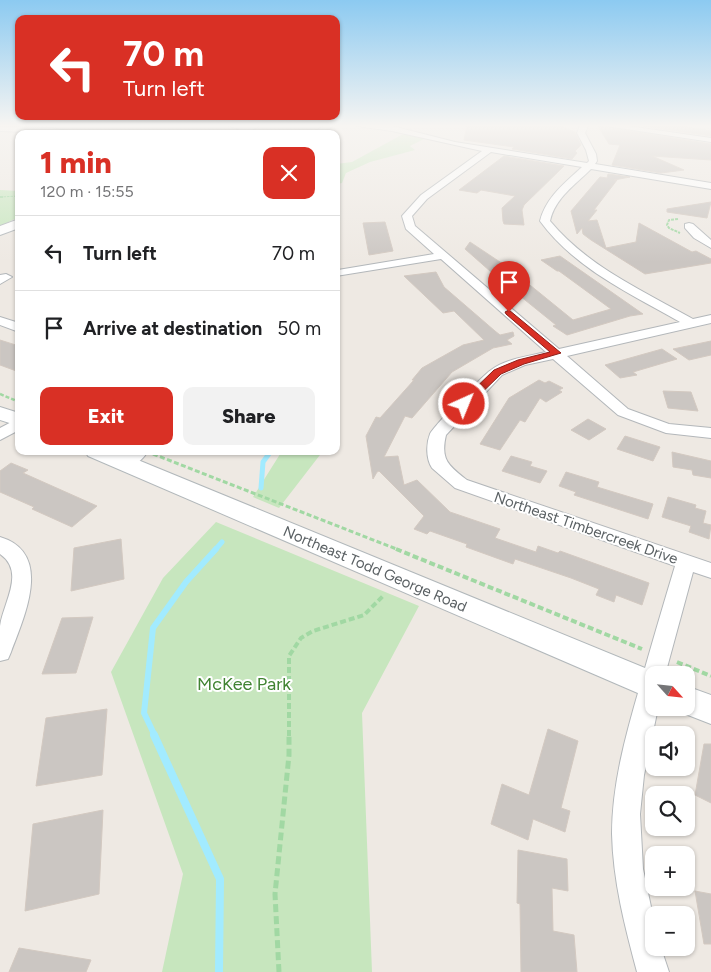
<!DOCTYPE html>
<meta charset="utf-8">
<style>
body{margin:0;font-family:Figtree,sans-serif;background:#f2f2f2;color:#202124;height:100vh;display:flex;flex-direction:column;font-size:19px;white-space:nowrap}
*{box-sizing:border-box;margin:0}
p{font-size:16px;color:#757577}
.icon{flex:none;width:28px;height:28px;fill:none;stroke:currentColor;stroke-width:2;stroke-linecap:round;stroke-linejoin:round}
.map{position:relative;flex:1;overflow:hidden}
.details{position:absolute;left:15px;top:130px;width:325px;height:325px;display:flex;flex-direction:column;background:#fff;border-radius:10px;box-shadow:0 1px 4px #0004}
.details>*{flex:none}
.guide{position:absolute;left:15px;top:15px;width:325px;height:105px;border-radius:10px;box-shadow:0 1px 4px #0004;background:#d93025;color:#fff;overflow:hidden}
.needle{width:32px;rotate:117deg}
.fabs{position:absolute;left:645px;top:666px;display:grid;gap:10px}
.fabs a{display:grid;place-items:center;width:50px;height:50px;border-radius:10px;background:#fff;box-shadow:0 1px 4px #0004;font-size:25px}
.pin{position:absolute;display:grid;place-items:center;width:42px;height:42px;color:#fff;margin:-51px -21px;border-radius:50% 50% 50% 0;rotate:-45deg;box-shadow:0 0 5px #0007}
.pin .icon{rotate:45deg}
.me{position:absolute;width:55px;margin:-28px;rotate:44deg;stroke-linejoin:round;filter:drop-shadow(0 0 4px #0008)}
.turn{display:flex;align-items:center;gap:18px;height:105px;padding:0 25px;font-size:22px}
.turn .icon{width:65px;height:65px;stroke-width:2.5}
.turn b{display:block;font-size:35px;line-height:42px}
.round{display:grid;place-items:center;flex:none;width:52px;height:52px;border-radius:10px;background:#f2f2f2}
.overview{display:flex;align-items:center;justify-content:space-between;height:85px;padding:0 25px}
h1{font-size:30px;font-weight:800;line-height:38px;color:#d93025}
.primary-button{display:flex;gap:10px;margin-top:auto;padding:10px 25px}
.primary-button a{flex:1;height:58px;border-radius:10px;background:#d93025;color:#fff;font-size:20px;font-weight:800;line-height:58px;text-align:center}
.primary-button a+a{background:#f2f2f2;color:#202124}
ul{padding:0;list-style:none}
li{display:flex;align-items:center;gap:15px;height:75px;padding:0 25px;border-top:1px solid #e0e0e0}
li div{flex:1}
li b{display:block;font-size:19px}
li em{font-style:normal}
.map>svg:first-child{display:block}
.green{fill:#c7e6be}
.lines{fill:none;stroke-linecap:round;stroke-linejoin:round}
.stream-far3{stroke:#a2ebff;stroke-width:3}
.stream-far2{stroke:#a2ebff;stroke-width:5}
.stream-far1{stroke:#a2ebff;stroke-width:6}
.stream{stroke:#a2ebff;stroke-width:8}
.building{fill:#cbc6c2;stroke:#d3c9c1}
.street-casing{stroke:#b3b7ba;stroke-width:2}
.secondary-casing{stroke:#b2b8bb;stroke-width:2}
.path-far5{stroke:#a1d8a3;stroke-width:1;stroke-dasharray:2.5 1;stroke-linecap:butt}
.path-far4{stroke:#a1d8a3;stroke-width:2;stroke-dasharray:3 1;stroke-linecap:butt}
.path-far3{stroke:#a1d8a3;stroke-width:2.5;stroke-dasharray:4 2;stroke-linecap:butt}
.path-far2{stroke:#a1d8a3;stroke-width:3;stroke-dasharray:5 2.5;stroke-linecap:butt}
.path-far1{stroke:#a1d8a3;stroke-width:4;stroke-dasharray:6 3;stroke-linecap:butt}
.path{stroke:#a1d8a3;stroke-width:5;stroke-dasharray:8 4;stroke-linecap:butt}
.street{fill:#fff;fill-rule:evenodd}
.secondary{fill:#fff;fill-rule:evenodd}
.route{fill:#d93025;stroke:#8d1f18}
.labels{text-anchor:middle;stroke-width:4;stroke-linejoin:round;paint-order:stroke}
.street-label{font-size:15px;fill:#5b6164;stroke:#fff}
.near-park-label{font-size:18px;fill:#408332;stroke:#fff}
</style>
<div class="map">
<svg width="711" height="972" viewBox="0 0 711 972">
<rect width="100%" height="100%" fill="#eee9e3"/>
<path class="green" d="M405,133L426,138L410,146L415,150L370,162L346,173L342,183L336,184V164L352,162Z
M0,190L19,191V217L0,226Z
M282,451H323L279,508L253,497Z
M216,522L419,606L362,713L372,972H162L183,874L111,672L163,578Z"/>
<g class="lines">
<path class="stream-far3" d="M17,234H19"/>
<path class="stream-far2" d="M261,488L263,462L271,451
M215,550L222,542"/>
<path class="stream-far1" d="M155,736L144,713L153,628L186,582L216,549"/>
<path class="stream" d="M154,735L220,879L219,972"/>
</g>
<path class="building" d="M467,126H561L575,132L581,145L575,151L577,153L572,159L512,149L514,147L464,140Z
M598,126L711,144V160L652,156L684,170L661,173L612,165L620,145L609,144Z
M644,126H681L711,131V136Z
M504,156L564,166L524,205L522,210L524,225L504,224L503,221L502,208L515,196L481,190L477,193L459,190Z
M608,174L630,177L614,180H617L594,210H597L588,221L597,220L606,248L636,242L639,223L692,252L696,251L711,259V263L645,274L591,240L583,234L582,228L577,234L571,211L600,177L607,178Z
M711,202L707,218L667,212V209Z
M385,222L393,251L369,255L363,223Z
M470,242L509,268L573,320L611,309L559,271H557L541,260L560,256L643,314L630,316L567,335L553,326L556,325L499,279L465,249Z
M436,272L444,287L495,331L500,335L513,332L514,336L507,340L512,344L493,348L452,372L412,418L405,416L384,457L398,456L404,485L417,480L450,512L500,529L495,538L536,552L538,546L558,553L560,551L649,583L642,605L616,595L614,602L596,595L599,589L571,578L515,559L513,564L466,547L467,544L430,531L427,534L414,529L424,516L379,471L377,472L373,479L366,436L376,417L380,418L414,380H412L422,368L463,345L484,340L454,311L443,313L404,276Z
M0,340L19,346V372L0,365Z
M711,341V355L689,360L673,349Z
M662,349L677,359L633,372L637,375L620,378L605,365Z
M539,380L545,383L549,381L563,388L559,390L562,392L546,402L540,398L525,422L520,420L500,450L480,444L509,398Z
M663,391L691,392L698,411L668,408Z
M588,419L606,429L589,440L571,430Z
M625,436L660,447L653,461L617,449Z
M672,452L711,461V478L693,475L692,470L673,467Z
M511,456L532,462L530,466L547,471L540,483L502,471Z
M11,463L28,470L23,473L97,506L72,527L32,509L34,507L0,492V471Z
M566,472L599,482L597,487L653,504L648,519L574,495L576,492L559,486Z
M668,497L696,505L695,508L706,511L703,523L711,525L709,539L689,532L691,526L662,517Z
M121,539L124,579L71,591L74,548Z
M93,617L76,673L42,674L62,618Z
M107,709L102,775L36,786L46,718Z
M548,729L578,741L561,808L570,811L565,832L533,819L528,840L491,824L502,784L529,795Z
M704,744H711V803L695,795Z
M103,810L99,894L25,911L33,824Z
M518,850L567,859L568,891L552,888L553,931L574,935L577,972H521L520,904L517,903Z
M695,891L711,894V944H704Z
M19,948L91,960L86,972H9Z"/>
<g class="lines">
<defs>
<path id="street" d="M229,126H246L252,129L248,131Z
M324,126H333L320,134H310Z
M357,126H392L455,142L587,163L589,161L586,150L577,133L580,126H588L585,133L596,154L597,161L595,164L711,183V189L591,169C575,185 555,198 550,221C587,266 643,291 693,319L711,315V323L567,356L628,409L669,424L711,428V438L666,433L618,415L553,359L525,365L502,375L446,435C440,460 449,466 467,480L711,563V578L693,572L665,675H654V708H658L644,775L640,814L643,869L654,921V948H661L669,972H637C625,927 613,881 612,834C612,784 626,734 640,686C651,646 663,606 675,566L455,488L432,468C426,459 426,444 430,434C434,426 482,376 491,370C506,359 528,356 546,352L441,259L336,276V270H338L434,254L406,229L402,216L421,195L482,151L392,131ZM491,152L582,167C565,183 546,197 540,221C574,268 631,294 680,322L559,349L415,226L412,216L427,199Z
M606,126H628L711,138V142Z
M0,127L52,128L84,134L0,131Z
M689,223L693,224L711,240V248L694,238L685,228V224Z
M6,274L12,277L0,284V275Z
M0,317L19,323V332L0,325Z
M19,418V430L0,440V428Z
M129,451H148C142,461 131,470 119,467L117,463Z
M0,537C54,553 24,617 11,652L8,659L0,661C0,650 0,637 0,626C3,603 26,572 0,554Z"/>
<path id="secondary" d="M245,126H259L245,134H231Z
M19,219V228L0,235V226Z
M0,407L19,413V426L0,420Z
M85,451H116L662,675H654V700L88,456Z
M686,686L711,695V724L675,710L674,708H686Z"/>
</defs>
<use href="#street" class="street-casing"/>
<use href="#secondary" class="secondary-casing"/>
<path class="path-far5" d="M0,197L19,196"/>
<path class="path-far4" d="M0,197H3
M678,219L669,220L667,225L669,228L680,233"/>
<path class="path-far3" d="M0,394L19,402"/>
<path class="path-far2" d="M153,454L399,550"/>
<path class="path-far1" d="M396,549L642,649
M677,662L711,676
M289,736V656L301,638L313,631L364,615L383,596"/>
<path class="path" d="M279,972L275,894L289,755V735"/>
<use href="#street" class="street"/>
<use href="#secondary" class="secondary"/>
</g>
<linearGradient id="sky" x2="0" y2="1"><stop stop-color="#8ccaf1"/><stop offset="0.48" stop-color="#f7f5f2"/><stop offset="1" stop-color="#f7f5f2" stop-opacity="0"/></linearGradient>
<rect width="711" height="262" fill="url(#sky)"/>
<path class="route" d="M509,310L561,353L524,364L501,374L468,406H461V402L494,370L518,360L550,352L506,314L505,312Z"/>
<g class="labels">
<g class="street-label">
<text transform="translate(586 528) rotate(19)" y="5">Northeast Timbercreek Drive</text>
<text transform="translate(375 569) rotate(23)" y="5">Northeast Todd George Road</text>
</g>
<g class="near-park-label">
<text x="244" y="690">McKee Park</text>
</g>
</g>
</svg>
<div class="fabs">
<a><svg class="needle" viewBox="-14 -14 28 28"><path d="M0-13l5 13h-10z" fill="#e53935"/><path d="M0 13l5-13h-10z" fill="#757577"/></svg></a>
<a><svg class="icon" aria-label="sound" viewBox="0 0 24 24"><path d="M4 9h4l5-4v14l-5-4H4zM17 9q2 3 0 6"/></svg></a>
<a><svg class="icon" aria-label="search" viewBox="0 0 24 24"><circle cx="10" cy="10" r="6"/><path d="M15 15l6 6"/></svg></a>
<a>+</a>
<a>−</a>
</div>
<div class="pin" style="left:509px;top:312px;background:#d93025"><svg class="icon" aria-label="arrive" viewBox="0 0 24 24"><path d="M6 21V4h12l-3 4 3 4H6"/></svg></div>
<svg class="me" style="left:464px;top:404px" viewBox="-20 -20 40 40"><circle r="17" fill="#d93025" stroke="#fff" stroke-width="3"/><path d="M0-11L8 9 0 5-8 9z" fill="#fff"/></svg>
<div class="guide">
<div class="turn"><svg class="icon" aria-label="left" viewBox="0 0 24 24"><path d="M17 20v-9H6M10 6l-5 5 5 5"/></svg><div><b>70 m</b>Turn left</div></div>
</div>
<section class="details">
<div class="overview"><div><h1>1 min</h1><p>120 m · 15:55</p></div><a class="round" style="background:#d93025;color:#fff"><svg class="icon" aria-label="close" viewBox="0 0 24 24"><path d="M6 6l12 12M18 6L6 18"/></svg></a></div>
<ul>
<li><svg class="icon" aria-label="left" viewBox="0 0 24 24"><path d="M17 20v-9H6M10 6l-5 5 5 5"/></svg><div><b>Turn left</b></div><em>70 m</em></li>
<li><svg class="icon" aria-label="arrive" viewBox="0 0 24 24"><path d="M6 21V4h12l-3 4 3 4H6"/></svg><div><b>Arrive at destination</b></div><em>50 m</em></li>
</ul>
<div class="primary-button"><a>Exit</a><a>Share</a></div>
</section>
</div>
